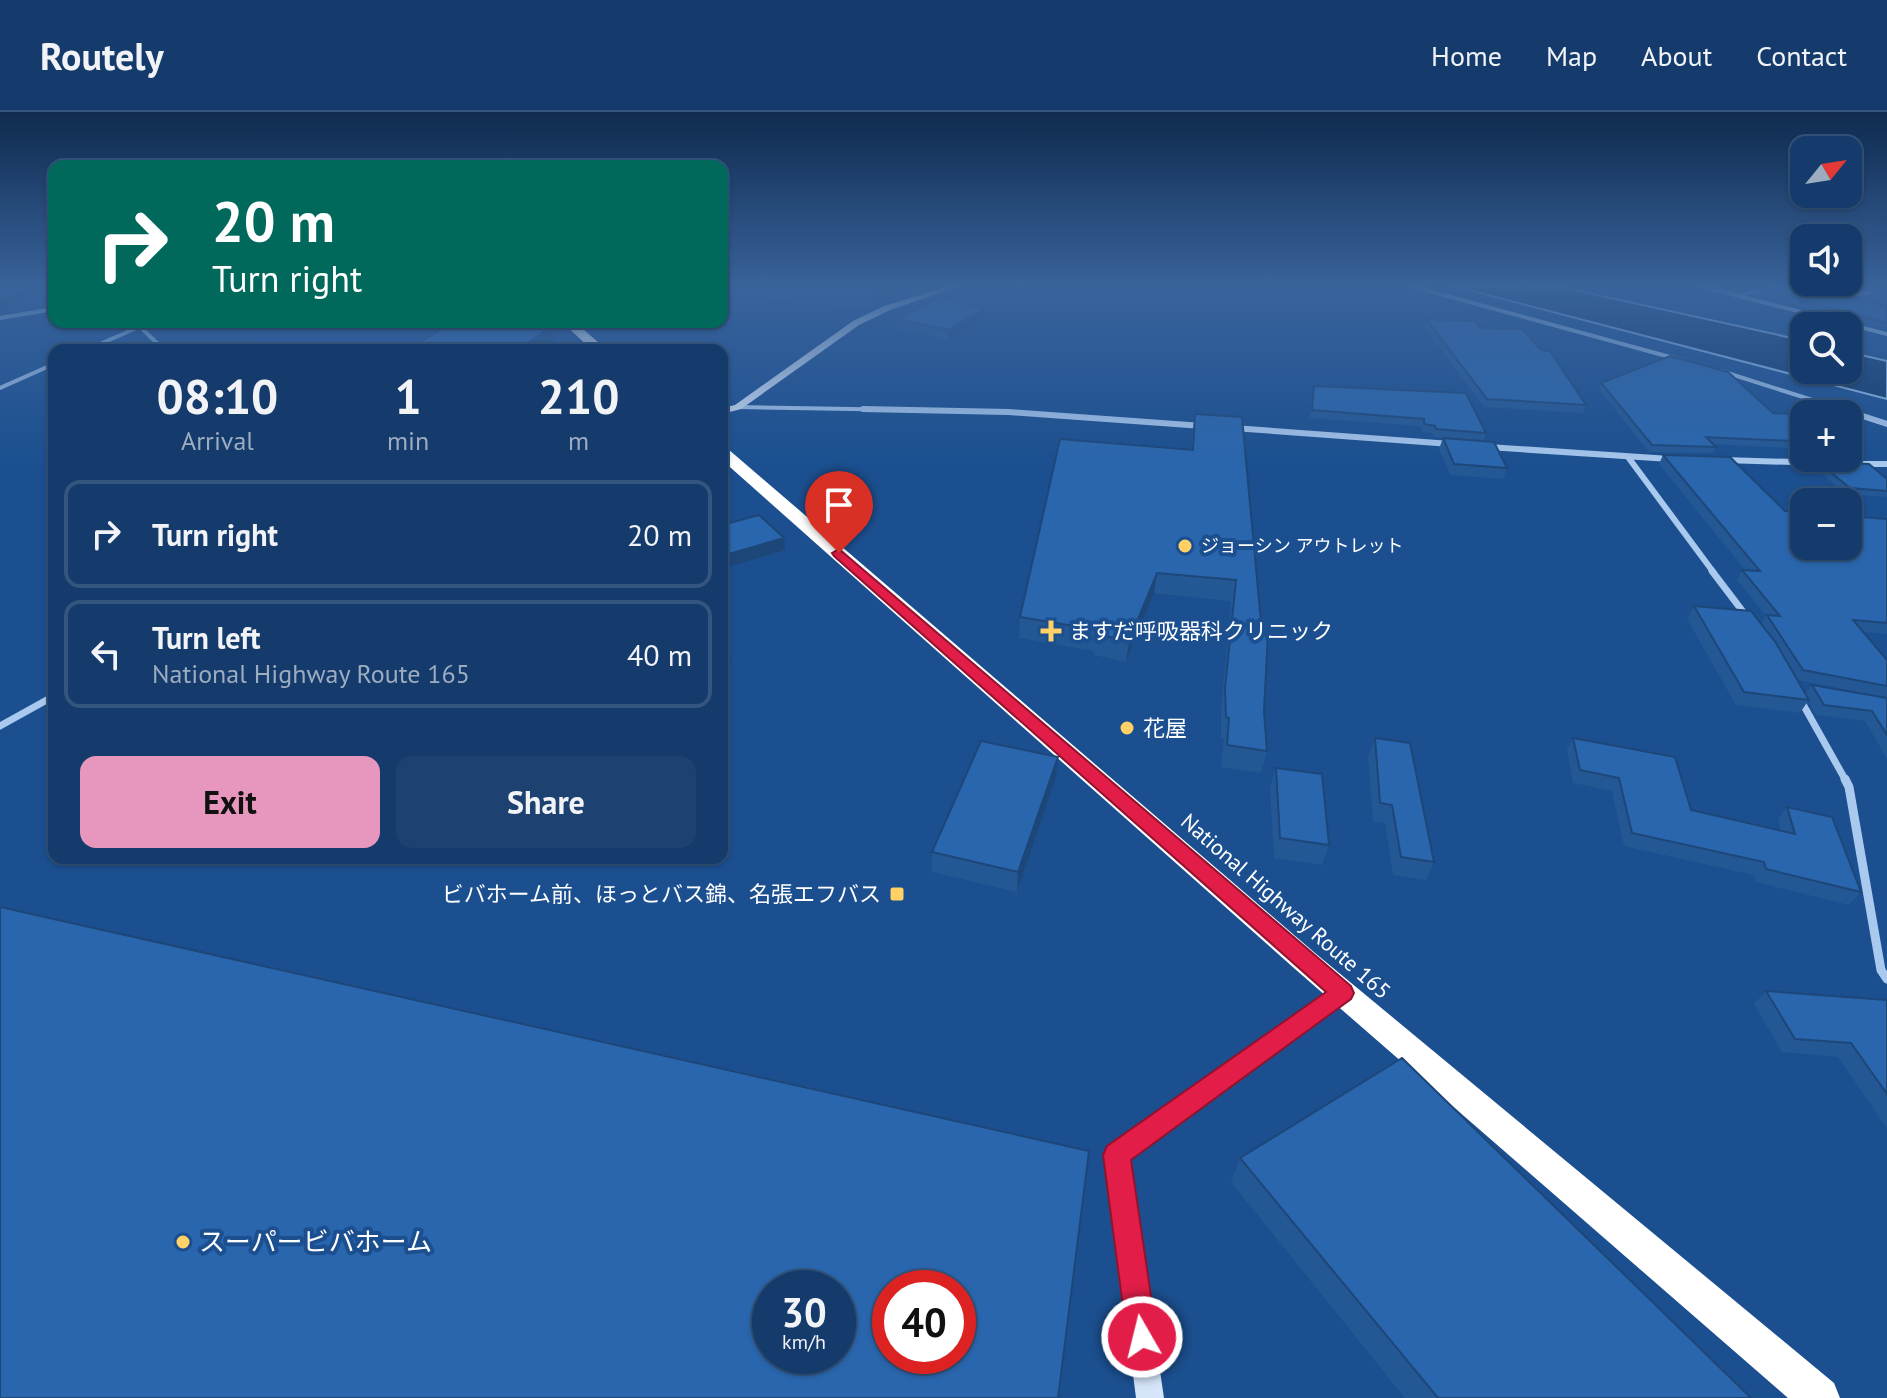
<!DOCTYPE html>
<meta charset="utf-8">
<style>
body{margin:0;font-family:"PT Sans","Noto Sans JP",sans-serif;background:#1d4271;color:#f1f3f6;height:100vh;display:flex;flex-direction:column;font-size:30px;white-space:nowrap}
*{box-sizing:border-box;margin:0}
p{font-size:26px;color:#9dadc1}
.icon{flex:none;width:44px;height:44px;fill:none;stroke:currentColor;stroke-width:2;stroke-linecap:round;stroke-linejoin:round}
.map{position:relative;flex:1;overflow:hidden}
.sheet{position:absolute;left:48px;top:232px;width:680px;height:520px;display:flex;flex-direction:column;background:#143b6b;border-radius:16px;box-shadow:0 2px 6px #0004,0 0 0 2px #33557e}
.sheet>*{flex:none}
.top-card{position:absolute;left:48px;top:48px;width:680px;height:168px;border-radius:16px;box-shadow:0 2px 6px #0004,0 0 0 2px #33557e;background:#00695c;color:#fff;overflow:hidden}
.needle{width:52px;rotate:60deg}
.tools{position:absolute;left:1790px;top:24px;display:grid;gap:16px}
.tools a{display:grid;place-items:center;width:72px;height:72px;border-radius:16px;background:#143b6b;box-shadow:0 2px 6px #0004,0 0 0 2px #33557e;font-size:40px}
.speed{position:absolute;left:752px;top:1158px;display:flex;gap:16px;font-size:40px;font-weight:700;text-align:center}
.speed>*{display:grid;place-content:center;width:104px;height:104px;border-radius:50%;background:#143b6b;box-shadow:0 2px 6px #0004,0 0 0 2px #33557e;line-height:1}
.speed small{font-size:20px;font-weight:400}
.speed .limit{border:12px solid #d22;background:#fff;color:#111}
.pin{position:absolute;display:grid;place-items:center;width:68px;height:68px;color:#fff;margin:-82px -34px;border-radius:50% 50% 50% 0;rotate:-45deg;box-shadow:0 0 8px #0007}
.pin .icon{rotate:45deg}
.me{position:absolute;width:88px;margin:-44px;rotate:352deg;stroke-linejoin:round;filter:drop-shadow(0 0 6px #0008)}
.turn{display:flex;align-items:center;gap:28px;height:168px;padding:0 32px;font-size:36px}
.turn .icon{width:104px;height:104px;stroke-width:2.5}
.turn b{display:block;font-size:56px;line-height:68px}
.eta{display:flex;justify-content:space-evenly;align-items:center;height:136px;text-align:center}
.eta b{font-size:48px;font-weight:800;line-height:56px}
.action{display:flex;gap:16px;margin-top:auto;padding:16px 32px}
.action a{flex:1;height:92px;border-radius:16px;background:#e797bd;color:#111;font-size:32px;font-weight:800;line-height:92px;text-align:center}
.action a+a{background:#1d4271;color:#f1f3f6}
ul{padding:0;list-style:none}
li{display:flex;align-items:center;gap:24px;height:108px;margin:0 16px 12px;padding:0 16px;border:4px solid #33557e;border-radius:16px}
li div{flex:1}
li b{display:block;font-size:30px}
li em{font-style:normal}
header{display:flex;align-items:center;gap:48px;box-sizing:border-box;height:112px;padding:0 40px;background:#143b6b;border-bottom:2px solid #33557e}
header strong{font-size:38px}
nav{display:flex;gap:44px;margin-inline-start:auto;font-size:28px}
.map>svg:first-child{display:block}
.water{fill:#123a6d;stroke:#9cc4f0;stroke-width:2}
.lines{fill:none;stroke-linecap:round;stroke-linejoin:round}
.lane{stroke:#a9c9ee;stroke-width:3}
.street-far3{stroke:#a9c9ee;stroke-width:4}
.street-far2{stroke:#a9c9ee;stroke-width:6}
.street-far1{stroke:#a9c9ee;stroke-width:7}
.street{stroke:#a9c9ee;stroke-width:9}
.secondary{fill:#d6e6fa;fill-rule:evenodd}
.highway{fill:#fff;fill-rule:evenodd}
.wall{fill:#245895}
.shaded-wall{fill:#1d4779}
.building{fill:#2a66ad;stroke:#1d4779;stroke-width:2;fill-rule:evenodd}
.route{fill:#e11d48;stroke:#92132f;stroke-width:2}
.poi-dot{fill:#ffd166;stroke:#1b4f8f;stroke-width:3}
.labels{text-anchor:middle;stroke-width:8;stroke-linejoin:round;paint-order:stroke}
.far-poi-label{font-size:18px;fill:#fff;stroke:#1b4f8f;text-anchor:start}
.poi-label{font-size:22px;fill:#fff;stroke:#1b4f8f;text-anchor:start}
.street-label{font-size:22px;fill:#fff;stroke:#1b4f8f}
.near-poi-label{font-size:26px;fill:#fff;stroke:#1b4f8f;text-anchor:start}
</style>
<header>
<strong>Routely</strong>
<nav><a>Home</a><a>Map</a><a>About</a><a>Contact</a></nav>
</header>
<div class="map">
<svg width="1887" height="1286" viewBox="0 0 1887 1286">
<rect width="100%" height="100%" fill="#1b4f8f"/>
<path class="water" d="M1453,174H1556L1783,224L1804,229V258H1848V240L1887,249V287Z"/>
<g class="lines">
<path class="lane" d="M1740,183L1783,174"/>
<path class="street-far3" d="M1411,174L1681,248
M1700,174L1887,222
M1845,183L1887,179
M0,206L54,197
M135,210L159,233L178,238
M86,238L139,215
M1721,259L1847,299
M0,276L54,252
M738,295L971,299"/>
<path class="street-far2" d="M863,297L1009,300L1203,314
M1841,297L1887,312
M1233,316L1451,332
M1488,335L1670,347
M1628,345L1714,461
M1724,348L1826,351
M1860,352H1887"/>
<path class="street-far1" d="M1712,459L1747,505
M1800,587L1846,669
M0,614L54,584"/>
<path class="street" d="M1845,667L1849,675L1881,858L1887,867"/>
<path class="secondary" d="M949,174H960L890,198L859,213L741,297L722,302V296L735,293L853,209L884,194Z
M1343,873L1350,875L1353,881L1350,887L1129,1048L1164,1286H1136L1105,1043L1109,1035L1336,875Z"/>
<path class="highway" d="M562,210H575L607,238H592Z
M722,335L728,337L1315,841L1834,1271L1840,1286H1788L1295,857L722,348Z"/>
</g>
<path class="wall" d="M722,174H902L887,190L873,196L722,183Z
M1719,174H1764L1739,179Z
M1830,174H1887L1847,178Z
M1763,178L1887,195V218L1802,195L1803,194L1760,183Z
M1887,178V191L1868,185L1872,180Z
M984,206L948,227L897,217V207Z
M1426,207L1481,216L1541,238L1586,293L1583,301L1484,295L1424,215Z
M1601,271L1773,301L1804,303V344H1799L1789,336L1713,332L1716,335L1713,341L1649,340L1599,277Z
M1314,274L1486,321L1484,328L1434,325L1432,321L1422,320L1421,314L1310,306L1312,282Z
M1195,302L1242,305L1267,639L1261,661L1221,655L1224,627H1221V597L1231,489L1154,481L1126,550L1094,543V539L1019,526L1020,505L1191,338Z
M1443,326L1507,356L1503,367L1450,363L1439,337Z
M1848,333L1855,339L1851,345H1848Z
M1663,343L1785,399L1887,407V522L1862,520L1887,548V586L1798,568L1805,582L1812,573L1887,586V647L1865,609L1816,603L1808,589L1800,601L1736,593L1687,507L1694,494L1761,512L1766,504L1737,468L1742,458H1745L1659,352Z
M1818,350L1887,367V385L1847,382L1814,356Z
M1375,626L1434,750L1426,768L1393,763L1385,711L1373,709L1368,644Z
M1573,626L1691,698L1781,719L1778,707L1787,695L1861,780L1849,793L1756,770L1754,763L1624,734L1612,679L1573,671L1567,638Z
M1058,645L1056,665L1017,780L932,760V740Z
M1276,656L1329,733L1322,753L1274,746L1270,675Z
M1766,879L1887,888V1016L1838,945L1782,940L1754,892Z
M1240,1046L1751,1286H1405L1231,1070Z"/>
<path class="shaded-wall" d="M40,174H54V177L0,198V188Z
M885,174H902L887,190L873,196L872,179Z
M1742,174H1764L1739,179Z
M1849,174H1887L1847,178Z
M984,197V206L948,227V218Z
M552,214L555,228L541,238H518Z
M784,426L785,438L722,457V444Z
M1157,461L1154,481L1126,550L1129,529Z
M728,538L731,550L722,553V540Z
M1058,645L1056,665L1017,780L1018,760Z"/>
<path class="building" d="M0,174H40L0,188Z
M808,174H885L872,179Z
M1782,174H1812L1887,195V211L1805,189H1807L1763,178Z
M1887,178V184L1872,180Z
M940,184L984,197L948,218L897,207Z
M1426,207L1475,209L1481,216L1522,217L1541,238L1550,239L1586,293L1487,287Z
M455,210H535L531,212L552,214L518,238H406Z
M1670,244L1728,260L1773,301L1804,303V337L1793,329L1706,325L1716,335L1652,333L1601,271Z
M1314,274L1466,281L1486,321L1436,317L1435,314L1424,312V307L1312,298Z
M1195,302L1242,305L1262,521L1268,522L1264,599L1267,639L1227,633L1229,606L1226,605L1225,576L1236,468L1157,461L1129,529L1096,522L1098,518L1020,505L1060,327L1193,338Z
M1443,326L1494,330L1507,356L1454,352Z
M1663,343L1730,345L1785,399L1804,400V434H1848V404L1887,407V511L1853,508L1887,548V574L1803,558L1767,503L1780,504L1742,458L1760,459Z
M1818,350L1869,352L1887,367V379L1850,376Z
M759,403L784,426L722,444V413Z
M1694,494L1751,499L1776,531L1809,588L1744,580Z
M722,528L728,538L722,540Z
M1812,573L1887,586V623L1872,599L1824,593Z
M1375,626L1410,631L1434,750L1401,745L1392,693L1380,691Z
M1573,626L1675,645L1691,698L1795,722L1787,695L1832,705L1861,780L1766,757L1764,750L1632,721L1619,666L1580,658Z
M981,629L1058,645L1018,760L932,740Z
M1276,656L1322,662L1329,733L1280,726Z
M0,795L1089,1039L1058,1286H0ZM770,1176H838V1244H770ZM890,1176H958V1244H890Z
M1766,879L1887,888V982L1851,931L1795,927Z
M1402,946L1751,1286H1438L1240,1046Z"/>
<linearGradient id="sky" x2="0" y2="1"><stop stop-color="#0f2b4f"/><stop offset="0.49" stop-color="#39639b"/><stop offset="1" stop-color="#39639b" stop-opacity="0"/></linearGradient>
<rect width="1887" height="354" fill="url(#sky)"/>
<path class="route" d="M839,437L1351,874L1354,881L1351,887L1131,1048L1157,1225L1153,1236L1142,1240L1131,1236L1127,1225L1103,1043L1107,1034L1326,880L834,444L832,441Z"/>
<g class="poi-dot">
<circle cx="1185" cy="434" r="8"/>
<path d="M1047 507h8v8h8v8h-8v8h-8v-8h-8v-8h8z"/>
<circle cx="1127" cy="616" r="8"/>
<rect x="889" y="774" width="16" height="16" rx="4"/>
<circle cx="183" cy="1130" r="8"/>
</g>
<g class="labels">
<g class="far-poi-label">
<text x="1201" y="440">ジョーシン アウトレット</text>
</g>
<g class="poi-label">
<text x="1069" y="527">ますだ呼吸器科クリニック</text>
<text x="1143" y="624">花屋</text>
<text x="881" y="790" text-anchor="end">ビバホーム前、ほっとバス錦、名張エフバス</text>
</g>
<g class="street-label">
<text transform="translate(1286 794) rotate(41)" y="8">National Highway Route 165</text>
</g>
<g class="near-poi-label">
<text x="199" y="1139">スーパービバホーム</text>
</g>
</g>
</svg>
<div class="tools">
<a><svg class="needle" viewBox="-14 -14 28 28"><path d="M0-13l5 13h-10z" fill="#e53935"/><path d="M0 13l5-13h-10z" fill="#9dadc1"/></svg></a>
<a><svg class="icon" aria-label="sound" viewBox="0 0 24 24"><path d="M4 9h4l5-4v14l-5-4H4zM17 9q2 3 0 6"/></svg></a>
<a><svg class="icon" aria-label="search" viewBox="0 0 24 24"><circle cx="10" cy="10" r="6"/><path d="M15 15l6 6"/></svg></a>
<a>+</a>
<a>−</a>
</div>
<div class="speed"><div>30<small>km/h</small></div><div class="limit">40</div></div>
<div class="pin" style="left:839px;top:441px;background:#d93025"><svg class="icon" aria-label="arrive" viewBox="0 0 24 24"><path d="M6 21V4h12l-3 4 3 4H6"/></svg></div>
<svg class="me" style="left:1142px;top:1225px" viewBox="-20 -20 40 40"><circle r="17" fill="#e11d48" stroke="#fff" stroke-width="3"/><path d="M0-11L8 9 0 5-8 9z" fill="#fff"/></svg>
<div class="top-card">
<div class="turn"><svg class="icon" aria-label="right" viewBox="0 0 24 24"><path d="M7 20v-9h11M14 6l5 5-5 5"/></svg><div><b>20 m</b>Turn right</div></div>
</div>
<section class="sheet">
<div class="eta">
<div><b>08:10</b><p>Arrival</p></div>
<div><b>1</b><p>min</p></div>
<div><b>210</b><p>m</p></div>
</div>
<ul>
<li><svg class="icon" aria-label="right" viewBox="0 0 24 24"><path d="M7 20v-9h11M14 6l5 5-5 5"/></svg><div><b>Turn right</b></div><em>20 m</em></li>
<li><svg class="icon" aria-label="left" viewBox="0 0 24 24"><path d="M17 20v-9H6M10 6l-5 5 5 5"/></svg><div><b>Turn left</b><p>National Highway Route 165</p></div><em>40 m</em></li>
</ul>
<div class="action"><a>Exit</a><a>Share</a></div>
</section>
</div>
